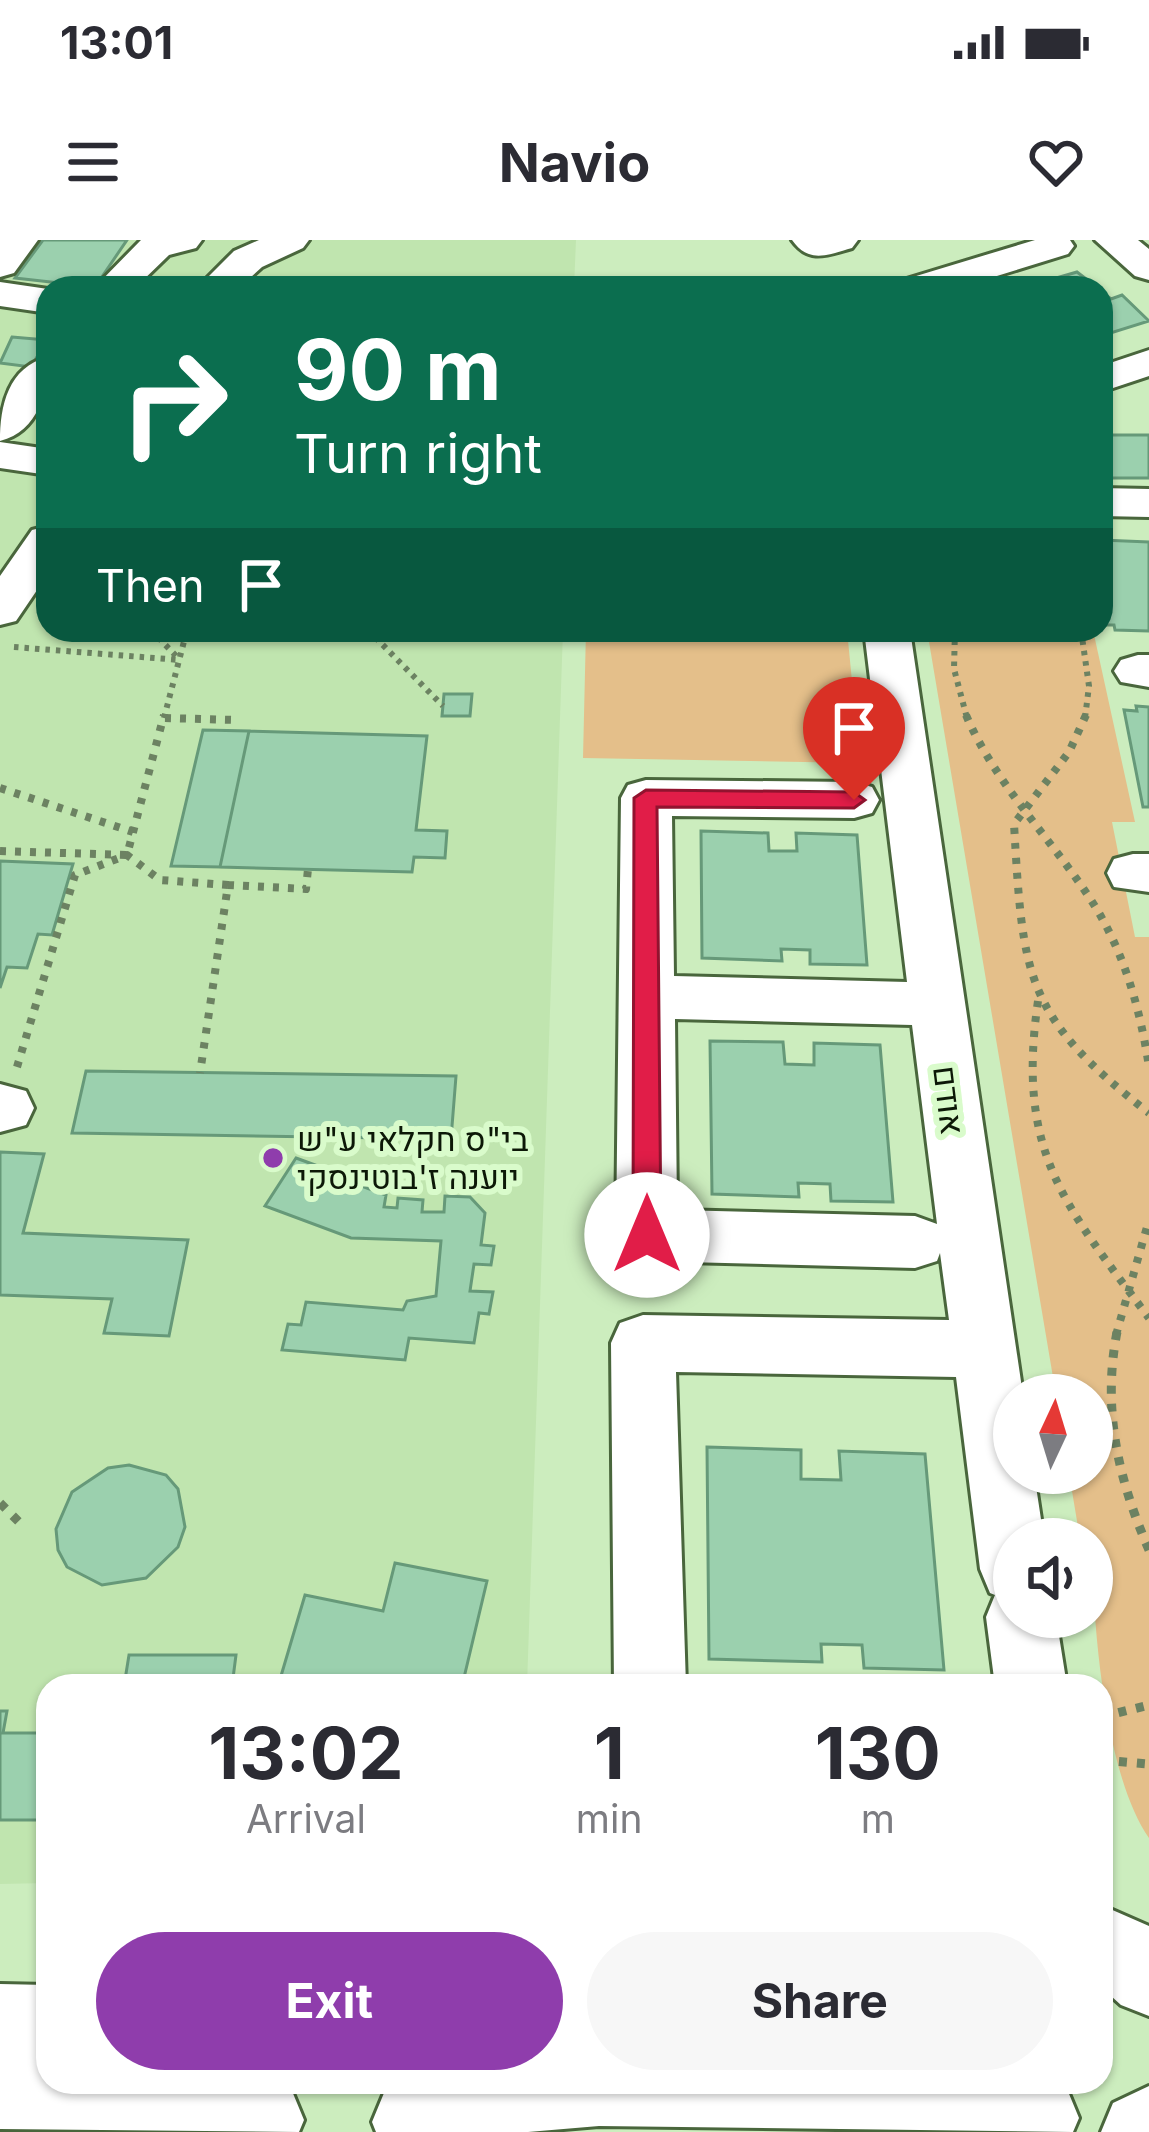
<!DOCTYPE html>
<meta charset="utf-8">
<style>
body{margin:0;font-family:Inter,Heebo,sans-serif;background:#f7f7f7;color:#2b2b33;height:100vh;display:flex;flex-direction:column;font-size:45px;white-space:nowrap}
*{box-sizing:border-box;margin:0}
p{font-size:39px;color:#7c7c81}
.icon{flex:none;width:66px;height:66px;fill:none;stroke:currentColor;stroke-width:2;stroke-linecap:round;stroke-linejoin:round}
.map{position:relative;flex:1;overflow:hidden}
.side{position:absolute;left:36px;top:1434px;width:1077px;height:420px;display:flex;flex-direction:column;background:#fff;border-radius:36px;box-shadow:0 3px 9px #0004}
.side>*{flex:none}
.guide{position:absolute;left:36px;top:36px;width:1077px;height:366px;border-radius:36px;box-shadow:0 3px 9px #0004;background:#0b6e4f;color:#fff;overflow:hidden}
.needle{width:78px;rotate:4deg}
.tools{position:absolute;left:993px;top:1134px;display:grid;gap:24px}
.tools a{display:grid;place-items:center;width:120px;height:120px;border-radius:50%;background:#fff;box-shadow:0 3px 9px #0004;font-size:60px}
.pin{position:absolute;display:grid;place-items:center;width:102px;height:102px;color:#fff;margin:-123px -51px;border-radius:50% 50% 50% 0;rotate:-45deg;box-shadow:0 0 12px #0007}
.pin .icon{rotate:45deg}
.me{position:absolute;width:132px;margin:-66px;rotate:0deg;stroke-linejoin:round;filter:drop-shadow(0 0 9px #0008)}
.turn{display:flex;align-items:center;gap:42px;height:252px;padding:0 60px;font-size:54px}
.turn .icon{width:156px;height:156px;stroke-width:2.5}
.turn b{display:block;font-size:84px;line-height:102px}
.then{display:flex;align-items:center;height:114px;padding:0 60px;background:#0003;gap:24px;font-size:45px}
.eta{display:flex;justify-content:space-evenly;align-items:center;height:204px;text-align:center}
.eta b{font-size:72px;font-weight:700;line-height:84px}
.button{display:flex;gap:24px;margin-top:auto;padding:24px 60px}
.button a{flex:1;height:138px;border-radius:72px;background:#8f3dac;color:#fff;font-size:48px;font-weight:700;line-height:138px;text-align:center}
.button a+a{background:#f7f7f7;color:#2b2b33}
.status{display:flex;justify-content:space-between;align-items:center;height:84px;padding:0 60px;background:#fff;direction:ltr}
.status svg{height:33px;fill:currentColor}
header{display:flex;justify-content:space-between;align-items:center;height:156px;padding:0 60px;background:#fff;font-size:54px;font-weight:700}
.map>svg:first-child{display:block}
.built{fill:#c0e5af}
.green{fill:#e4bf8a}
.building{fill:#9bd0ae;stroke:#669979;stroke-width:3}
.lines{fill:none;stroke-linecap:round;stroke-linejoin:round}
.minor-casing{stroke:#49663c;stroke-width:6}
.path-far2{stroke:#6c8262;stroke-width:6;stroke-dasharray:4.5 6;stroke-linecap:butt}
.path-far1{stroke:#6c8262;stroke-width:8;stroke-dasharray:6 9;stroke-linecap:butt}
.path{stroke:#6c8262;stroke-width:9;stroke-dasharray:8 10;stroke-linecap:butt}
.minor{fill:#fff;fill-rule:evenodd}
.route{fill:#e11d48;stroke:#92132f;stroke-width:3}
.poi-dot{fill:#8f3dac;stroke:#d9fbcb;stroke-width:4.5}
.labels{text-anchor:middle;stroke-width:12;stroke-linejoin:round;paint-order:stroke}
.street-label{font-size:33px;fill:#0c1807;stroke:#d9fbcb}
.poi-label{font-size:33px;fill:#0c1807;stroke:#d9fbcb;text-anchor:start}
</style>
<div class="status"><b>13:01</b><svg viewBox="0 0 49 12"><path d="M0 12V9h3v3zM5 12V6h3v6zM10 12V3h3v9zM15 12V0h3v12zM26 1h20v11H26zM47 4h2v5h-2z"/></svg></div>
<header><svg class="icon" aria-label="menu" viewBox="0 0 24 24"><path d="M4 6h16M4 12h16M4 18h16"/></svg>Navio<svg class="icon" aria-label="heart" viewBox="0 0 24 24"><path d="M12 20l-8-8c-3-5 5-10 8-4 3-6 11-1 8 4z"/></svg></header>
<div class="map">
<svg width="1149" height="1892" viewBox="0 0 1149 1892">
<rect width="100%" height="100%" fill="#ccedbe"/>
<path class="built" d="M0,0H576L574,48H48V390H563L527,1446H48V1643L0,1644Z"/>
<path class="green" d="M586,390H847L860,523L583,518Z
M927,390H1093L1135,582H1112L1135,697H1149V1598C1104,1534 1092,1378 1092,1299H1080L1069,1233H1092V1155H1056Z"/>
<path class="building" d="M43,0H127L95,47L15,38Z
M1077,32L1098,48H1022Z
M1101,51L1111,59L1122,55L1149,81L1101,96Z
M12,97L47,100L31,127L0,123Z
M1101,195H1149V238H1101Z
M1101,300L1149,302V391L1115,390L1114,385H1105Z
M444,454H472L470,476H442Z
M1136,466L1149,467V567H1143L1124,470L1137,471Z
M203,490L249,491L220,627L171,626Z
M249,491L427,496L416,590L447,591L445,618L414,617L412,632L220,627Z
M701,591L768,593L769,611H797L796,593L857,595L867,725L810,724V710L781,709L782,721L702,718Z
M0,621L73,624L52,695L38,694L27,728L7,727L0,748Z
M710,801L783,802L785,824L814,825V803L880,805L893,962L831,961L830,944L798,943L799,957L712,954Z
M86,831L456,836L451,899L72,893Z
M0,912L44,914L23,993L188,1000L169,1096L104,1093L112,1059L0,1055Z
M296,918L356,940L353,949L356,944L386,955L384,967L397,968L398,958L423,960L422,972H444L445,956L470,957L485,973L481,1005L494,1006L491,1025L474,1024L470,1051L493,1052L489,1074L479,1073L474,1103L409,1098L405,1120L282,1110L288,1084L301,1085L306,1062L403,1070L407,1061L436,1056L441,1001L351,998L265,966Z
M707,1207L801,1210V1239L841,1240L839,1211L925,1214L944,1430L864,1428L862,1405L821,1404L822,1422L709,1419Z
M129,1225L166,1235L178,1249L185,1287L178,1307L146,1338L102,1345L67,1327L58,1310L56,1289L72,1252L108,1228Z
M395,1323L487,1341L462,1446H278L305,1355L383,1371Z
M129,1415H236L232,1446H124Z
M0,1471H7L3,1493H48V1580H0Z"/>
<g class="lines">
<defs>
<path id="minor" d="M0,0H38L14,33L0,37Z
M141,0H202L196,8L169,15L135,48H94Z
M259,0H309L303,8L262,27L239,48H197L234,11Z
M792,0H858L852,8C827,15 809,24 792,0Z
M1035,0H1070L1074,6L1068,14L958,48H898L903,40Z
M1095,0H1138L1149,9V40L1135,36Z
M0,42L48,49V73L0,66Z
M1149,110V136L1101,152V126Z
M48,117C48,151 39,191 0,201C0,166 8,127 48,117Z
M0,202L48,209V235L0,228Z
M1101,248L1149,249V277L1101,276Z
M48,286V334L16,381L0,385V336L32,290Z
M864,390H910L1023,1155H1014V1233H1034L1044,1299H1014V1377H1056L1067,1446H995L986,1377L995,1355L990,1353L980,1329L956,1137L676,1132L686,1446H614L611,1103L620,1083L643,1075L949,1080L940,1013L937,1021L915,1028L647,1021L625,1013L616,995L621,558L628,545L646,540L854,542L872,547L879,560L872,573L854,578L672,576L674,736L907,742ZM675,779L912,785L937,984L915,976L677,970Z
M1138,415H1149V447L1121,442L1114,431L1121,420Z
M1133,614H1149V652L1114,647L1107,633L1114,619Z
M0,844L26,851L34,868L26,885L0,892Z
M1101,1665L1149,1686V1776L1121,1765L1101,1747Z
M0,1744L48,1745V1842H270L292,1851L304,1880L299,1892L0,1889Z
M411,1842H1050L1067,1849L1079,1878L1073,1892L599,1886L528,1892H376L372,1882L384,1853Z
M1149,1846V1892H1101L1113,1863Z"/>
</defs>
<use href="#minor" class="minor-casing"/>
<path class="path-far2" d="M151,390L179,419
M368,390L443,466
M955,390L954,429L967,478
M1081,390L1089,446L1085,478
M14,407L180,420
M164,478L187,390"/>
<path class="path-far1" d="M966,475C996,545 1050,597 1091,660C1124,711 1140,768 1149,827
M1086,475L1069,512L1014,584C1023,736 1024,776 1149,873
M165,478L236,480
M0,548L133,592
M0,611L127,615L164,475
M228,645L306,649L308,629
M1038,761C1016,912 1064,964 1149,1078
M17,827L75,635L127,615L160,640L228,645L200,833
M1116,1095L1149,980"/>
<path class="path" d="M1117,1092C1102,1169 1118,1239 1149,1310
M0,1263L22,1285
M1101,1477L1149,1465
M1101,1520L1149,1524"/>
<use href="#minor" class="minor"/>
</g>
<path class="route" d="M646,550L854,552L865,560L854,568L657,567L661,995L657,1004H637L633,995L634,558Z"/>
<circle class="poi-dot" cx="273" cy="918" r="12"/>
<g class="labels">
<g class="street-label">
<text transform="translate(949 860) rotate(83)" y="12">אודם</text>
</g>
<g class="poi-label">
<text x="297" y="911">בי"ס חקלאי ע"ש<tspan x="297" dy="38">יוענה ז'בוטינסקי</tspan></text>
</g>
</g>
</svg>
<div class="tools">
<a><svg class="needle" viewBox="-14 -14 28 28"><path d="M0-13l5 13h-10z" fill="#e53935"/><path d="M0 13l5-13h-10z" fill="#7c7c81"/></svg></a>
<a><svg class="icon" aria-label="sound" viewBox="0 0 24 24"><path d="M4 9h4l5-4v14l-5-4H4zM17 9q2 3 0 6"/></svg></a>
</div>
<div class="pin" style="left:854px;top:560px;background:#d93025"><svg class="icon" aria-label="arrive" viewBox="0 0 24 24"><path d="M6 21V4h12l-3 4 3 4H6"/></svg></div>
<svg class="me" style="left:647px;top:995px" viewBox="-20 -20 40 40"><circle r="19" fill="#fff"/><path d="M0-13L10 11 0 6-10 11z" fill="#e11d48"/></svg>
<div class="guide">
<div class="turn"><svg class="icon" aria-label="right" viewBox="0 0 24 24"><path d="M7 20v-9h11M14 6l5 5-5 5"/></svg><div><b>90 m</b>Turn right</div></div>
<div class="then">Then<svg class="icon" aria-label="arrive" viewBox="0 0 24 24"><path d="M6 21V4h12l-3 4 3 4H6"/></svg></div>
</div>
<section class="side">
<div class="eta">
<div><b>13:02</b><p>Arrival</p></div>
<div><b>1</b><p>min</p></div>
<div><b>130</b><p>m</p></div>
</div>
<div class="button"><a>Exit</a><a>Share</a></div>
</section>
</div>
